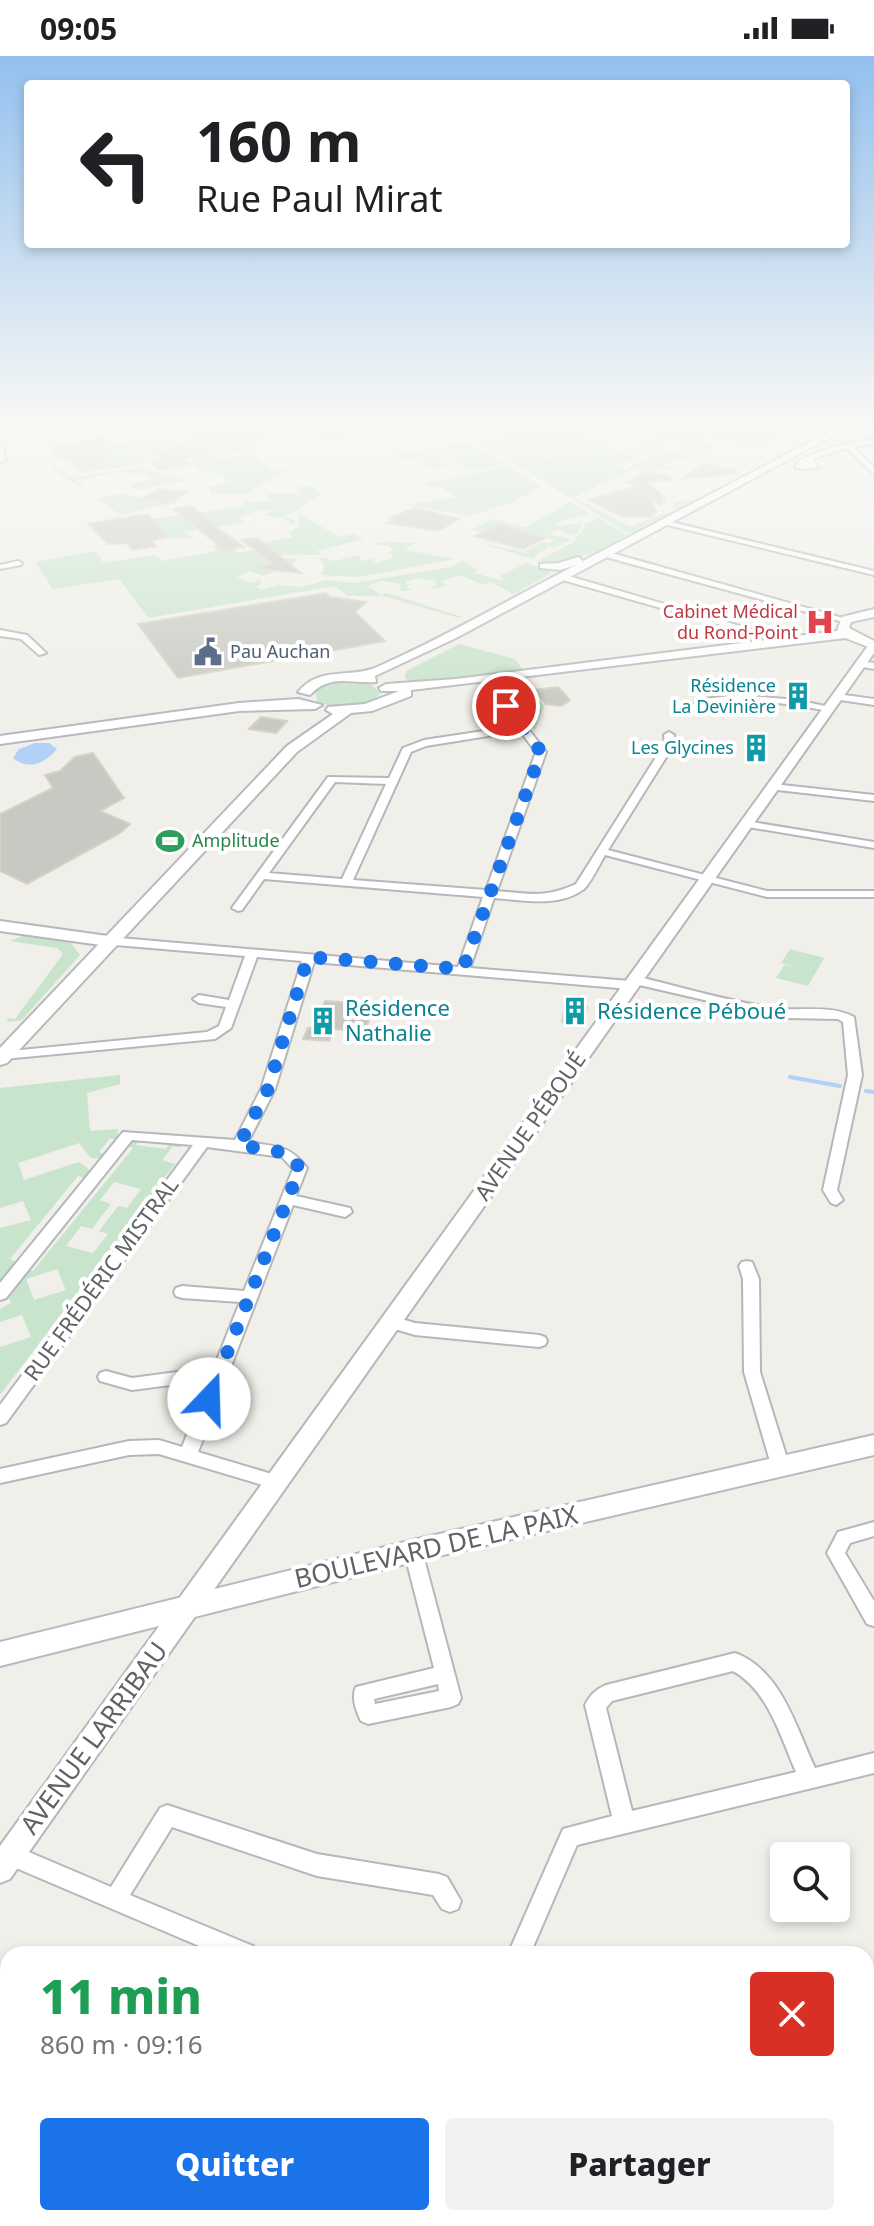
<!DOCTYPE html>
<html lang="fr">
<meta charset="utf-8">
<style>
body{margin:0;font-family:"Noto Sans",sans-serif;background:#f2f2f2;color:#202124;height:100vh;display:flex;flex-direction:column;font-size:30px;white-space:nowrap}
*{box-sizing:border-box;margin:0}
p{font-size:26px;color:#757577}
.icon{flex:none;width:44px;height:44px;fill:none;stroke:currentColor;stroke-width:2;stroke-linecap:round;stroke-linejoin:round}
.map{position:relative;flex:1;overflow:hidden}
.drawer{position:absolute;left:0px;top:1890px;width:874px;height:280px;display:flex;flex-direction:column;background:#fff;border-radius:24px 24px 0 0;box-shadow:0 4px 12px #0003}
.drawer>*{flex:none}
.top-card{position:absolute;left:24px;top:24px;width:826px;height:168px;border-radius:8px;box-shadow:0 4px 12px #0003;background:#fff;color:#202124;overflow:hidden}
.buttons{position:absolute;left:770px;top:1786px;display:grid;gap:16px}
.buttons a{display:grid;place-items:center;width:80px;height:80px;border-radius:8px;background:#fff;box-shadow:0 4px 12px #0003;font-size:40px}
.pin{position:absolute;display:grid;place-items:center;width:68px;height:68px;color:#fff;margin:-34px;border:4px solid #fff;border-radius:50%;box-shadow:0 2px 8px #0007}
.me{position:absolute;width:88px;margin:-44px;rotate:21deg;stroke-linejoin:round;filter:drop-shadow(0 0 6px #0008)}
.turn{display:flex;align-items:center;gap:28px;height:168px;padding:0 40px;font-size:36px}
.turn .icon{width:104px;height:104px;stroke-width:2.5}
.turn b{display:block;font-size:56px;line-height:68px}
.round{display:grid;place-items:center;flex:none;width:84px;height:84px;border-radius:8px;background:#f2f2f2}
.summary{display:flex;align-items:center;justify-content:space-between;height:136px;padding:0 40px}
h1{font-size:48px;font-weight:800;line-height:60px;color:#1e9e55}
.cta{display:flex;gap:16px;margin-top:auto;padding:16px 40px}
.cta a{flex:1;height:92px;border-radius:8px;background:#1a73e8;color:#fff;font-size:32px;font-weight:800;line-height:92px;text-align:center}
.cta a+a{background:#f2f2f2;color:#202124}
.status{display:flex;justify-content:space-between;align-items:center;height:56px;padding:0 40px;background:#fff;direction:ltr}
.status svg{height:22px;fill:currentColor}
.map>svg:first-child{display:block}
.green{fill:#c8e4cc;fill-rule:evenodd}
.water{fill:#b2d1f6}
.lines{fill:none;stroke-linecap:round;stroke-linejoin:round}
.stream{stroke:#b2d1f6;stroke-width:4}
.building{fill:#c9c9c3;stroke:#d4d2c8;stroke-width:2}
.minor-casing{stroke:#b6b7bb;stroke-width:4}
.tertiary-casing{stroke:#b6b7bb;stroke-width:4}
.secondary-casing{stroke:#b7b9be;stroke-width:4}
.minor{fill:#fff;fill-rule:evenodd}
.tertiary{fill:#fff;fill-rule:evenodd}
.secondary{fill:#fff;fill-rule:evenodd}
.route{stroke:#1a73e8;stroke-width:14;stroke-dasharray:0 25.2}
.labels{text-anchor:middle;stroke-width:8;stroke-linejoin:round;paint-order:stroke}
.far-health-label{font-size:18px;fill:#be3a42;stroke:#fff;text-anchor:end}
.far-service-label{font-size:18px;fill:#4e5e75;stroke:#fff;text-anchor:start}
.far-culture-label{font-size:18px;fill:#0d838f;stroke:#fff;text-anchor:end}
.far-leisure-label{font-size:18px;fill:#27864d;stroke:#fff;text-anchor:start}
.culture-label{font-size:22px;fill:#0d838f;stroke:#fff;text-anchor:start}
.street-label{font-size:22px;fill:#606267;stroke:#fff}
.near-street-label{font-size:26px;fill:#606267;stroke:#fff}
</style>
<div class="status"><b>09:05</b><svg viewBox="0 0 49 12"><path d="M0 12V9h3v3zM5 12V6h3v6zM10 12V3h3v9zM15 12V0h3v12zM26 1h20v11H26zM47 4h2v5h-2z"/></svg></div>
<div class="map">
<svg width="874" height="2170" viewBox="0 0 874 2170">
<rect width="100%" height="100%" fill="#f0efe9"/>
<path class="green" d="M217,365H248L270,379L238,384L252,386L260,392L216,399L219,403L254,398L273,415L288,414L247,437L212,438L208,431L233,426L215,416H199L226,411L200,414L191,406L204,401L183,391L172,392L171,388L220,378L233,379L230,370L213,367Z
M258,365H329L340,372L334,375L346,380L327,383L307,367L274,372L277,375L271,376Z
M619,365H643L656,371L661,370L649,365H663L705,383L698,384L714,392L664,409L672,412L669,413L645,416L637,420L645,414L635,412L574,441L630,471L673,454L674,446L696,443L629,478L516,408L605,390L638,403L613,410L625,414L643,405L658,411L647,404L660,397L680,398L688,386L685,385L693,383L686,380L667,383L664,391L643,401L631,396L648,392L640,387L661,383Z
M715,365H763L794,371L758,391L696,377L715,368L712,366Z
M561,371L603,388L516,407L480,385Z
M132,386H169L165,394L157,397L159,399L126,411L97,413L106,411L103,406H108L106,403L59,406L49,390L73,387L57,390L61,395Z
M467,387L507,408L473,415L455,407L459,406L451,401L435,405L448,409L432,413L419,407L427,405L424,402L395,404L399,400L396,398Z
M51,408L72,421L140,412L191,424L137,434L130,428L150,424L144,418L133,420L126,415L78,424L84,434L55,415Z
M507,411L541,430L515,445L471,460L406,449L457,441L440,430L430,432L426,427Z
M304,430L314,431L321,438L285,461L295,464L293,469L283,462L264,459L272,454H260L240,461L244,466L216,471L205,462L189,465L197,474L186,476L192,482L167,483L165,481L168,479L158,477L151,463L247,450L243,446L271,445L267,438H253C270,435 283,439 300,436L296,432L286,434Z
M123,438L172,447L121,459L96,442Z
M571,446L591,458L561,465L554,471L582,467L579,476L572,480L557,474L549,478L571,483L554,492L549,490L532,503L480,487L529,497L525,495L542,486L549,488L555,484L498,469L492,473L495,480L474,474L464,477L493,463L526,471Z
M299,457L339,481L355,478L363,483L317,495L322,499H273L263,487L293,481L288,477L299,470Z
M599,462L627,479C599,494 570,513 537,505L577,484L575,481L582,476L585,467Z
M388,485C401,489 411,484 421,489L413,488L405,494L456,503L358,521L322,519L324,509L320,503L324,501L334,505L358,499L363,505L377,502L373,505L376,507L394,501L388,496L394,495L389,490L374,488Z
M218,489L224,494L238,492L235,497L254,494L263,501L298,503L291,509L276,505L263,508L264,514H278L264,520L249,515L237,522L251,527L261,523L260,529L255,530L261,534L280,529L302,531L326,524L354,527L451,511L465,503H467L464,506L479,514L473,517C484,518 494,525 505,524L500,520L526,507L548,513L550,518L514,538L491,526L484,529L459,519L442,525L446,530L428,534L437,529L435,525L417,522L405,526L409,530L406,531L413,534L400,535L401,528L381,525L368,530L381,539L387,537L462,561L459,562L383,540H348L335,530L148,562L119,523L53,533L35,506L95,495L104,507L155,499L162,505L217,495L213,490Z
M459,588L515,603L523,614L412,628L405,622L406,615Z
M334,624L369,626L380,637C368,656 335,654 317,645L315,633Z
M521,625L544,650L535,674L499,628Z
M25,879L71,887L80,899L22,964L7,966L8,962L15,963L63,898L57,892L10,885Z
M790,893L824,902L808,930L776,922L784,909L796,911L781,907Z
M120,1019V1028L87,1037L90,1075L118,1073L117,1084L110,1082L99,1096L105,1098L103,1103L91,1102L79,1087L18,1107L24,1124L79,1106L92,1116L86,1122L78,1120L10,1203L17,1206L0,1227V1172L31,1164L23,1145L0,1152V1032Z
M139,1083L136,1089L166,1093L169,1088H183L179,1092L173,1090L162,1104L175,1108L0,1339V1291L31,1281L22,1259L0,1266V1253L11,1247L6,1234L24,1213L33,1215L133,1092L126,1090ZM114,1126L141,1133L127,1152L118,1150L99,1175L108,1178L93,1197L66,1190L81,1170L92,1173L111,1148L100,1144ZM57,1213L66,1234L34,1244L26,1223Z"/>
<path class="water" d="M35,687H49L57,693C45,707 29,715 13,702L19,693Z"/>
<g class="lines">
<path class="stream" d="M790,1021L840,1030
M866,1035L874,1036"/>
</g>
<path class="building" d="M204,365L229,370L200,381L175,376Z
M102,381L111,390L103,391L111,399L103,400L109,406H103L106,412L80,416L58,392L80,389L76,384Z
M197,389L205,399L182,402L191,409L161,414L150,406L164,403L156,397L159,395Z
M705,408L738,415V418L680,423Z
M645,416L670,420V424L647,425L665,443L660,449L650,442L656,456L650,461L621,460L588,444L638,430L627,427Z
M159,433L186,436L173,447L141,444Z
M191,450L216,471L244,491L224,494L174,453Z
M415,452L426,455L459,463L438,475L388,467L395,464L390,462Z
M147,458L168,480L152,485L156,490L145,492L133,494L127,487L108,488L88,468Z
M498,469L511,472L545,482L523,493L475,480Z
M257,482L269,491L301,517L258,512L271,507L242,484Z
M326,537L330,541L366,546L355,556L385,585L178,622L138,568Z
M558,631L570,644L561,650L546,648L534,634Z
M261,661L287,665L276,677L249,673Z
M93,697L124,742L100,755L130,768L120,777L27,828L0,815V758L53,732L45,719L60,715L75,701Z
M325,945L369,948L367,958H371L365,976L334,973L329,985L303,983L308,972H312Z
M565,949L587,951L584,968L562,966Z"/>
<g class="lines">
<defs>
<path id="minor" d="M0,365H12L0,368Z
M851,365H859L874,370V374Z
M867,384H874V388L853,390L874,412V418L847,392L812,403L818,412L799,413L795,411L798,405C819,395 843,387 867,384Z
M0,391L3,393L6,405L0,406Z
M663,464L874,515V519L663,468Z
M602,496H608L850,564L843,566L602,500Z
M18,505L22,507L21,509L0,513V509Z
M559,519H565L791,585L784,587L559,523Z
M0,574L27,579L46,597L39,599L21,583L0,580Z
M860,605L874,607V613L857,610L855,608Z
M483,622H489L546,696L497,835C529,838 546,842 576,828L665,687L664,679L669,676L674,679L675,687L608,794L767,835H874V841H767L605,799C599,809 592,825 584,833C560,852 522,844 494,842L470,912L630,925L631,921L635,920C681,931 727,945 774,952C801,956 829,948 854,961L862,1019L837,1134L843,1144L836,1149L831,1147L823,1134L848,1019L843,966L838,963L788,962L769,959L635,928L634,932L630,933L314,906L275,1033L248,1086C276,1091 289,1088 307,1112L296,1140L350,1152L352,1156L345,1161L293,1149L198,1396L282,1421L285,1426L282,1431L276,1433L159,1398L129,1399L0,1427V1413L129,1385L159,1384L182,1391L209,1324L132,1334L100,1325L98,1321L100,1317L106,1315L132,1322L214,1311L240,1246L182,1242L176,1240L174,1236L176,1232L182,1230L244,1235L293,1113L282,1101L207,1091L6,1367L0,1369V1349L193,1089L132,1084L6,1242L0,1244V1227L123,1076L235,1084L261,1033L302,905L257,901L231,972L215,983L4,1003L0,1002V996L207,976L219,970L226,951L199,947L193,943L199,939L229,944L245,900L104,888V882L108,881L458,911L483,841L264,823L242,854L238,855L232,852L328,721L389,722L403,692L424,684L516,670L483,626ZM520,675L536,696L486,834L353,824L411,696L426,690ZM335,726L386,728L342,823L269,817Z
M837,638L874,643V649L834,643V639Z
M739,639L797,644L834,652L829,655C780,646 740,639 691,655L686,652L704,643Z
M773,728L874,739V745L769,733L768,731Z
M746,765L874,786V792L742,770L741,768Z
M747,1205L752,1206L759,1223L760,1316L790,1412L787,1417L781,1419L775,1417L772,1412L744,1316L743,1223L739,1210L742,1206Z
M391,1260L415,1267L539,1279L545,1281L547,1285L545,1289L539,1291L415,1279L385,1270L383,1266L385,1262Z
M874,1466V1480L850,1487L845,1497L874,1545V1570L867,1568L827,1497L838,1476Z
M413,1487L419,1490L422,1495L461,1642L458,1648L451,1651L368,1668L361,1665C356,1655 351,1641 356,1631L434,1612L404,1495L407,1490ZM438,1628L439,1635L375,1648L374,1643Z
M735,1597C781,1614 796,1671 815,1712L874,1697V1717L577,1789L530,1898H508L563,1773L612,1760L585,1649C589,1640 596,1633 606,1629ZM733,1615C768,1634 781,1682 796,1716L632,1755L606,1652L612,1645Z
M167,1749L317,1798L439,1818L447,1821L461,1845L458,1853L450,1856L442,1853L433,1839L317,1820L172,1771L130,1839L253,1890L256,1898H218L2,1806L0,1797L2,1792L10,1788L111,1831L160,1752Z
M209,2162H235L231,2170H205Z"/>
<path id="tertiary" d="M874,586V597L10,1823L0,1827V1790L870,587Z
M0,865L108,880L116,885L108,890L0,875Z"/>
<path id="secondary" d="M850,365H861L456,582L375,620L376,626C351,628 330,617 310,639L298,636C320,609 350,623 377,611C445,581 510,543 576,509L560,514L540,512V508L559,507L578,501L583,505Z
M874,553V561L851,566L849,572L874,585V593L845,582L411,634V640L372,655L351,657L297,696L7,1007L0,1009V992L287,690L333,658L326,654L328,651L365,648L399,635H381L379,632L386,628L456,623L837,575L842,561Z
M298,643L322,649L315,653L239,655L0,688V680L239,647Z
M874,1379V1399L413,1506L0,1610V1586L413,1484Z"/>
</defs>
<use href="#minor" class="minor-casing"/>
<use href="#tertiary" class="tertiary-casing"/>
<use href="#secondary" class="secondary-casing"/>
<use href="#minor" class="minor"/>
<use href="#tertiary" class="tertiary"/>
<use href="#secondary" class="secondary"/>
</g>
<linearGradient id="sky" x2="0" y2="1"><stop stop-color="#92c0ee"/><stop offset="0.55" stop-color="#f8f8f5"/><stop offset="1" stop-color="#f8f8f5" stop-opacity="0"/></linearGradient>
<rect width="874" height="668" fill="url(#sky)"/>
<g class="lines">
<path class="route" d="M209,1343L300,1112L286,1097L239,1089L268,1033L305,911L309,901L463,913L541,696L506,650"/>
</g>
<defs>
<symbol id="hospital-bare" viewBox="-9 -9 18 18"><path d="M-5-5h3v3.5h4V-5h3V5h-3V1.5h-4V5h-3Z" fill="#e0444e" stroke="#fff" stroke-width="2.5" paint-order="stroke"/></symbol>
<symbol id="civic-bare" viewBox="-9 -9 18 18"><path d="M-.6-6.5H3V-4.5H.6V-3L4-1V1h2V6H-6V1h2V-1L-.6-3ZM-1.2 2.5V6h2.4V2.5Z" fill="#5c6f8a" stroke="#fff" stroke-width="2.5" paint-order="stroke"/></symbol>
<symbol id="building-bare" viewBox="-9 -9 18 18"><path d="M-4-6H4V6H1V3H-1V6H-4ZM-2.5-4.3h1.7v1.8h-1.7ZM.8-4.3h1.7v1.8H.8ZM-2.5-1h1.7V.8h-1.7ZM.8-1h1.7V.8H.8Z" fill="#0f9aa8" stroke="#fff" stroke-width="2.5" paint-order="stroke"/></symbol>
<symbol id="stadium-bare" viewBox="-9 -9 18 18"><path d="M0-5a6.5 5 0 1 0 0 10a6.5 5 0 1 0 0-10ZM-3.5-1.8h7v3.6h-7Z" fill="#2e9e5b" stroke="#fff" stroke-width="2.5" paint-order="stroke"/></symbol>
</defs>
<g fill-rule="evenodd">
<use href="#hospital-bare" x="800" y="546" width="40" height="40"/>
<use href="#civic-bare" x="188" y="576" width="40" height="40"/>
<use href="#building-bare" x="778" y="620" width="40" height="40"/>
<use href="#building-bare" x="736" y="672" width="40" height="40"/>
<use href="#stadium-bare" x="150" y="765" width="40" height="40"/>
<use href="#building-bare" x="555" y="935" width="40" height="40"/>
<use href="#building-bare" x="303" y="945" width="40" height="40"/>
</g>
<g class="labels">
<g class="far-health-label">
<text x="798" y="562">Cabinet Médical<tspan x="798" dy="21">du Rond-Point</tspan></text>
</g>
<g class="far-service-label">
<text x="230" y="602">Pau Auchan</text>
</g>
<g class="far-culture-label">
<text x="776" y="636">Résidence<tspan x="776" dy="21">La Devinière</tspan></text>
<text x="734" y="698">Les Glycines</text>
</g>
<g class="far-leisure-label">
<text x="192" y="791">Amplitude</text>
</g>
<g class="culture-label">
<text x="345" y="960">Résidence<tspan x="345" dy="25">Nathalie</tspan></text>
<text x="597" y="963">Résidence Péboué</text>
</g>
<g class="street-label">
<text transform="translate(530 1070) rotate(-55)" y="8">AVENUE PÉBOUÉ</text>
<text transform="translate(101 1223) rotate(-54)" y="8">RUE FRÉDÉRIC MISTRAL</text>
</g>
<g class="near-street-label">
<text transform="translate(436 1491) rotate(-13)" y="9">BOULEVARD DE LA PAIX</text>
<text transform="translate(94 1682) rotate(-54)" y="9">AVENUE LARRIBAU</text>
</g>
</g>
</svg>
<div class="buttons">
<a><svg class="icon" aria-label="search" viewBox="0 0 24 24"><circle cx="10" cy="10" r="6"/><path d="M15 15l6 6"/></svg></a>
</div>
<div class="pin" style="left:506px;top:650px;background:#d93025"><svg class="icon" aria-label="arrive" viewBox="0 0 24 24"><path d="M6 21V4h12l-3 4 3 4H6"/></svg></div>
<svg class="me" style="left:209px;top:1343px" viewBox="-20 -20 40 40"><circle r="19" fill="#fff"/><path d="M0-13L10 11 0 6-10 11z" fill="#1a73e8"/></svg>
<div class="top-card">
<div class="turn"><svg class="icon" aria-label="left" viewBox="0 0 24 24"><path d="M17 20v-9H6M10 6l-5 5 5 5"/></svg><div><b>160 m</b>Rue Paul Mirat</div></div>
</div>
<section class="drawer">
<div class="summary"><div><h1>11 min</h1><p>860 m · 09:16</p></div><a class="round" style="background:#d93025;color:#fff"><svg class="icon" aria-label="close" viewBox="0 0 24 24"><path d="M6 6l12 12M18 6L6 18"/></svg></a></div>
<div class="cta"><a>Quitter</a><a>Partager</a></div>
</section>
</div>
